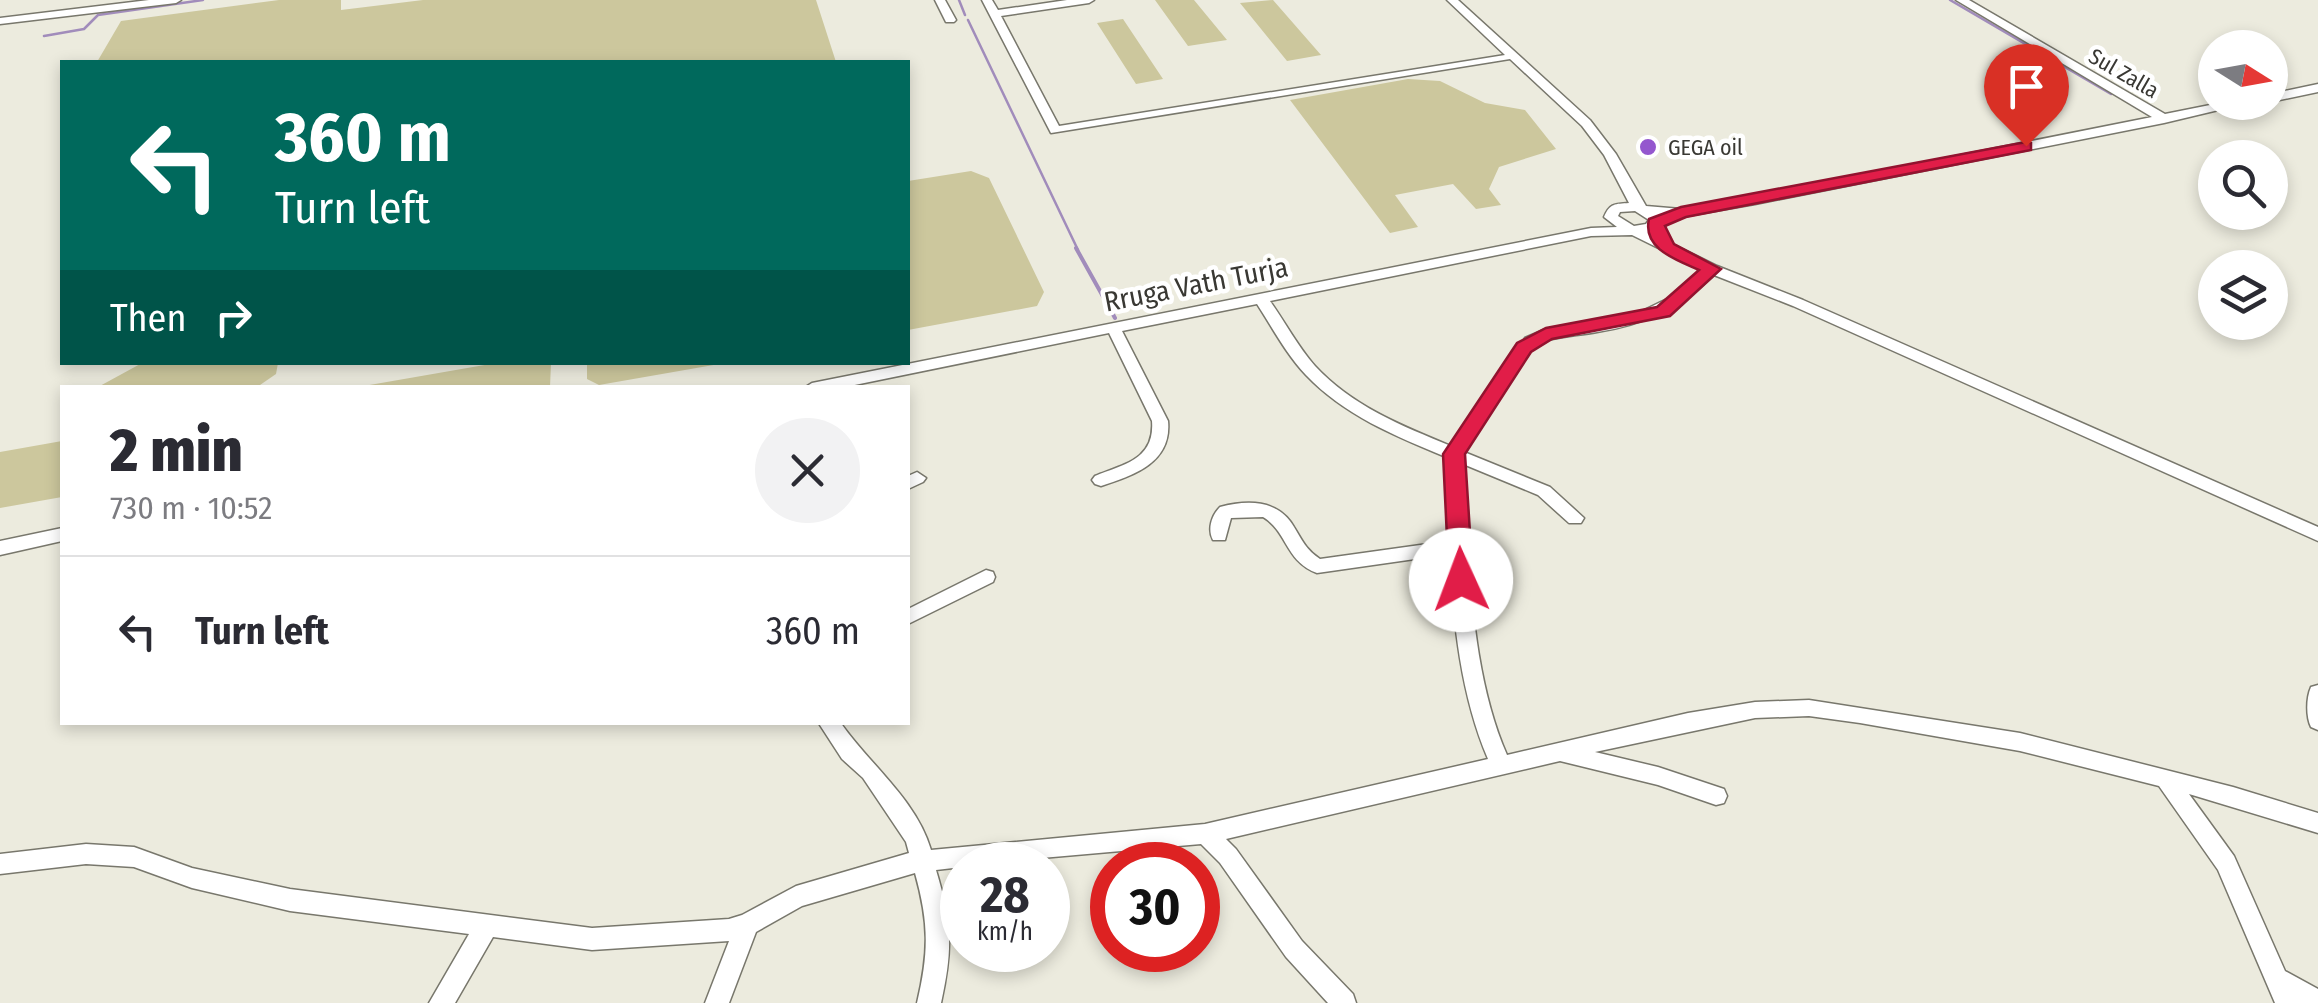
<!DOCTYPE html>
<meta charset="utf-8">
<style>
body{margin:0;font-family:"Fira Sans Condensed",sans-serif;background:#f2f2f3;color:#2b2b33;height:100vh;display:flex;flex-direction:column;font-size:38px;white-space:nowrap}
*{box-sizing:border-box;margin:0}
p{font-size:32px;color:#7c7c81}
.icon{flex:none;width:55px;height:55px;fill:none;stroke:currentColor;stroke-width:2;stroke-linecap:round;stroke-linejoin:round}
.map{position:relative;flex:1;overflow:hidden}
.sheet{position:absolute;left:60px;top:385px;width:850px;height:340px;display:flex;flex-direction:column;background:#fff;border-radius:0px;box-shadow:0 5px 15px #0003}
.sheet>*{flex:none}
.top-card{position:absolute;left:60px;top:60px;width:850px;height:305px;border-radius:0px;box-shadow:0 5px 15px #0003;background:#00695c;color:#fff;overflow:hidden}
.needle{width:65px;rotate:101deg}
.tools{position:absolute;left:2198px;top:30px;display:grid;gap:20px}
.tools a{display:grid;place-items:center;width:90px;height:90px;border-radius:50%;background:#fff;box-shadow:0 5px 15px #0003;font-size:50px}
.speed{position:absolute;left:940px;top:842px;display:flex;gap:20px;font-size:50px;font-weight:700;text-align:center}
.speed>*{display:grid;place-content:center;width:130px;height:130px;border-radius:50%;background:#fff;box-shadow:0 5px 15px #0003;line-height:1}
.speed small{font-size:25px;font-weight:400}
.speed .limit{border:15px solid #d22;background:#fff;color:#111}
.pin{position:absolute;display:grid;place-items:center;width:85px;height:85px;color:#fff;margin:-102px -42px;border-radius:50% 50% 50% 0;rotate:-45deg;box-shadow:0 0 10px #0007}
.pin .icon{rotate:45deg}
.me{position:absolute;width:110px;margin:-55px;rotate:358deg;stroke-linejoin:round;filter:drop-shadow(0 0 8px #0008)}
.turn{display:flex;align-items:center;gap:35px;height:210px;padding:0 50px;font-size:45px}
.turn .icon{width:130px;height:130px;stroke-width:2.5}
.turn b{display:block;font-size:70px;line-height:85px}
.then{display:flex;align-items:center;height:95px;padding:0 50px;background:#0003;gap:20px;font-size:38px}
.round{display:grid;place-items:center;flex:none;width:105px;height:105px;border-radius:52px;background:#f2f2f3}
.head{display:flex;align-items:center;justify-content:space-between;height:170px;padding:0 50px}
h1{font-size:60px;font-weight:800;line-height:75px}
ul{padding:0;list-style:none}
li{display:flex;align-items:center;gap:30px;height:150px;padding:0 50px;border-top:2px solid #e1e1e2}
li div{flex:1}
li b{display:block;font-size:38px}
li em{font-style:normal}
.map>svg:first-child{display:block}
.green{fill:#ccc79d}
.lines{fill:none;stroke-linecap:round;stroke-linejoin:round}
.stream-far1{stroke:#a18cbb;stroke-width:2.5}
.stream{stroke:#a18cbb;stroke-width:4}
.minor-casing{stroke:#78776c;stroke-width:3}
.minor{fill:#fff;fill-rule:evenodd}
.route{fill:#e11d48;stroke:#92132f;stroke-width:2.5}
.poi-dot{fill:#9457ce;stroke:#fff;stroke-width:4}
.labels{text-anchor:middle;stroke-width:9;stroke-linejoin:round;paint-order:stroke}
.far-street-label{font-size:22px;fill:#393833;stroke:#fff}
.far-poi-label{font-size:22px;fill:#393833;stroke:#fff;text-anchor:start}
.street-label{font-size:28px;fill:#393833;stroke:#fff}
</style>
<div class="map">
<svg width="2318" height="1003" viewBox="0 0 2318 1003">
<rect width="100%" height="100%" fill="#ecebde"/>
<path class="green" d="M279,0H341V10L423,0H816L836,62H97L121,21Z
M1155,0H1194L1227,40L1188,46Z
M1273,0L1321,55L1287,61L1240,3Z
M1123,19L1163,79L1136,84L1097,23Z
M1408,79L1440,81L1485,103L1525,110L1556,149L1499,167L1489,189L1501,205L1476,209L1453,184L1395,195L1418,227L1390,233L1290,100Z
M971,171L989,178L1044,292L1037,306L908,330V181Z
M142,363V362L278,363L276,374L260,385L244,387H98Z
M496,363H551L550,387H358Z
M587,363V362L725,363L599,385L587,379Z
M62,441V497L0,508V452Z"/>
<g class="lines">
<path class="stream-far1" d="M959,0L965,15
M1950,0L2111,94
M968,20L1078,250
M44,36L84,29L98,15L203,0"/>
<path class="stream" d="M1076,248L1115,318"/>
<defs>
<path id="minor" d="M149,0H181L176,3L0,24V18Z
M935,0H945L956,20L954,22H946Z
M982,0H992L998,10L1067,0H1094L1089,3L1001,16L1059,126L1505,55L1447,0H1458L1590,120L1616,154L1646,206L1681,209L1755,196L2152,117L1956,0H1969L2165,114L2225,102H2252L2164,123L1755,204L1681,217L1659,215L1663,219L1657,230L1650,233L1717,266L1803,300L2318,527V541L1793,306L1714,275C1680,308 1644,325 1597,332C1576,336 1555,336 1535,344L1464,452L1550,487L1584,518L1581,523H1569L1538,495L1463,464L1467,541L1470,546L1468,550C1472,616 1480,694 1507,755L1688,713L1755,702L1809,700L2020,733L2233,787L2318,813V833L2189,794L2234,856L2285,971L2318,989V1003H2275L2218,870L2159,786L2020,751L1860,723L1809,716L1755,718L1595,752L1658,767L1724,789L1727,796L1724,803L1716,805L1658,785L1560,761L1226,839L1236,849L1302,941L1353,994L1356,1003H1328L1286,957L1220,863L1201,844L962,865V867L936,870C952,923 953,949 941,1003H917C929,952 929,923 915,873L802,906L756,932L729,1003H705L729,941L592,950L493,937L455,1003H429L469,934L290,911L192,888L134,867L86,864L0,874V854L86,844L134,847L192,868L290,889L592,928L729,919L742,915L796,886L909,853L906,842L863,778L842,759L818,722H840C869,764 916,799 931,850L1205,824L1488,759C1461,696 1453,622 1450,554L1317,573C1285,561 1288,532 1263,517L1231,518L1225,540H1213C1207,529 1212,515 1220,507C1247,500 1278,499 1294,527C1302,540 1306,550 1320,559L1449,541L1446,457C1395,436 1344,415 1306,375C1286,354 1272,327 1257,304L1122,331L1168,421C1172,462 1135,475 1101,486L1095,484L1092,480L1095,476C1125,464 1155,459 1152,421L1109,333L840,388H804L812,383L1591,228L1617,227L1604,217C1610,203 1615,204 1629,203L1604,155L1582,126L1510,59L1051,133ZM1635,211L1649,220L1646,224L1634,226L1618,216L1620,212ZM1632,235L1703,270L1669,298L1632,316L1546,329L1525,338L1451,446C1402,426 1352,406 1315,366C1298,347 1285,322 1270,301L1591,236Z
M2318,84V92L2270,102V94Z
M917,472L926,478L923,482L908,489V476Z
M62,528V541L0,555V541Z
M986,570L993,572L995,577L993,582L908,624V609Z
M2318,685V730L2311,727C2306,717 2306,698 2311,687Z"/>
</defs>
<use href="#minor" class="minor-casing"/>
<use href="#minor" class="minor"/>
</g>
<path class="route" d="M2026,142L2031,143V150L1686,217L1665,226L1674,244L1721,269L1670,316L1552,339L1531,352L1465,454L1473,580L1470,586H1453L1449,580L1443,454L1517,343L1546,328L1657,307L1699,270C1677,260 1642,249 1649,219L1681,207Z"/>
<circle class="poi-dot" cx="1648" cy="147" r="10"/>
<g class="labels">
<g class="far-street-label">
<text transform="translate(2124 73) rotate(30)" y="8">Sul Zalla</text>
</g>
<g class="far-poi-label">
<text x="1668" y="155">GEGA oil</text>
</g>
<g class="street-label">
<text transform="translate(1196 284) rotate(-11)" y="10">Rruga Vath Turja</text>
</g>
</g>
</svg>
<div class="tools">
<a><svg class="needle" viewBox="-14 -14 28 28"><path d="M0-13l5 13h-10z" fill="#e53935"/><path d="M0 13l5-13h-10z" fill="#7c7c81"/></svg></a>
<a><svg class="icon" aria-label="search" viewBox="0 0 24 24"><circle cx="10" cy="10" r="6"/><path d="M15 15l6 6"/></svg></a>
<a><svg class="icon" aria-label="layers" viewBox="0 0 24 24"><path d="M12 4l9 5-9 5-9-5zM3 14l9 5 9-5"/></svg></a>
</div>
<div class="speed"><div>28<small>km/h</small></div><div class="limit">30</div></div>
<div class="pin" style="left:2026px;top:146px;background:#d93025"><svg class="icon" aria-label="arrive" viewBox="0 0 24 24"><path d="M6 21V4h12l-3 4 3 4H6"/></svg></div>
<svg class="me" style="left:1461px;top:580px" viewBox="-20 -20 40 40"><circle r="19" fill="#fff"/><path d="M0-13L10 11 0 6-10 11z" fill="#e11d48"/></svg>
<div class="top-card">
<div class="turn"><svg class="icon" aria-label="left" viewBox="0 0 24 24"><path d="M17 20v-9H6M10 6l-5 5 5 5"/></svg><div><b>360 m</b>Turn left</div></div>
<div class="then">Then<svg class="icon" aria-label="right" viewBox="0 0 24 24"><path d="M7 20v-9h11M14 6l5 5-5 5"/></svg></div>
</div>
<section class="sheet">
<div class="head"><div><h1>2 min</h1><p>730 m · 10:52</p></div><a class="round"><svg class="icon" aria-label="close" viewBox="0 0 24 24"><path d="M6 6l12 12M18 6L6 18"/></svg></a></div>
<ul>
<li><svg class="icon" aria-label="left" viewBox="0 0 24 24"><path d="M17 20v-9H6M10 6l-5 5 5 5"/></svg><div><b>Turn left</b></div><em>360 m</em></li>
</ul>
</section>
</div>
